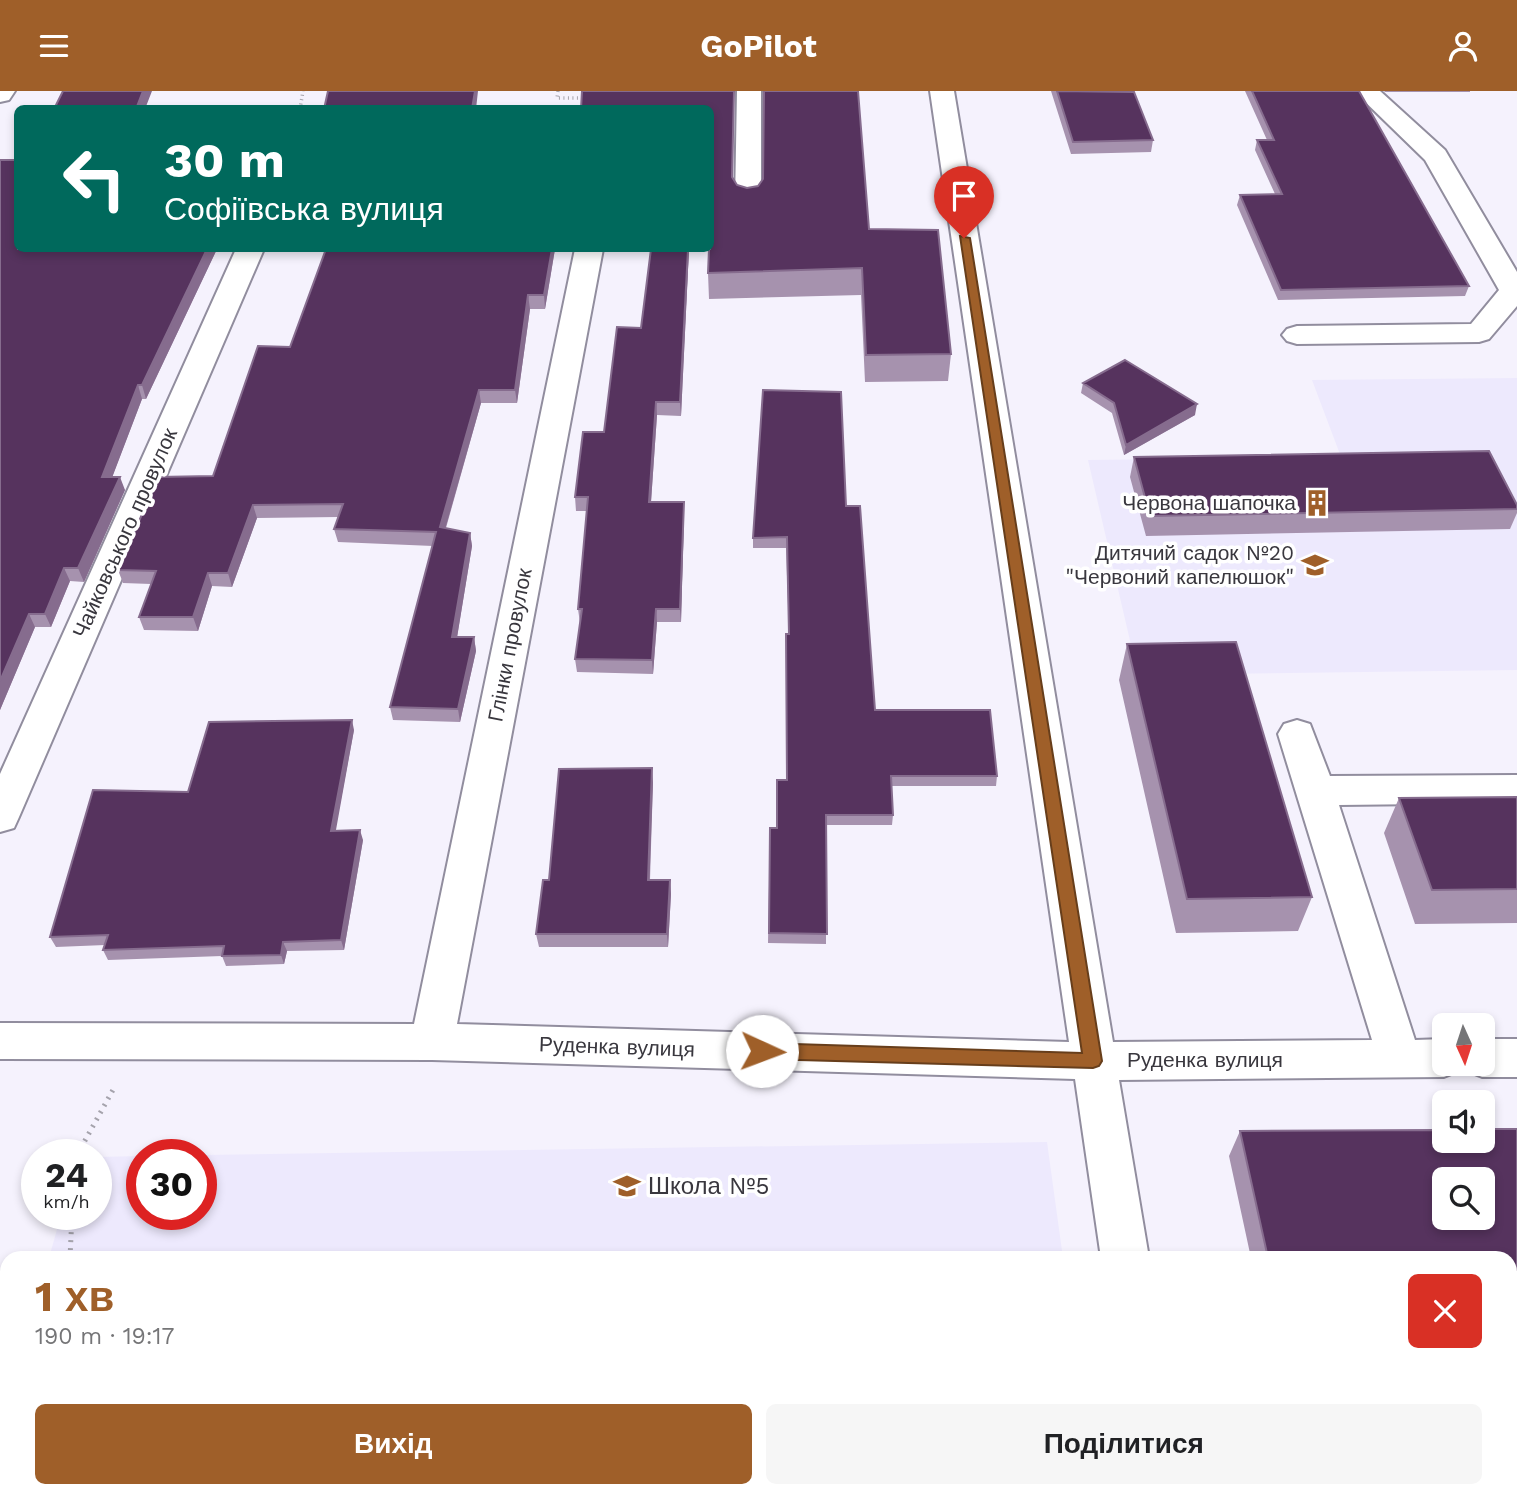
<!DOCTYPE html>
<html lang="uk">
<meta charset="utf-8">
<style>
body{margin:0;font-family:"Work Sans",sans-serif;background:#f6f6f6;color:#202124;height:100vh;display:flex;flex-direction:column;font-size:26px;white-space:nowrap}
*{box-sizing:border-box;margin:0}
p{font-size:23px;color:#757577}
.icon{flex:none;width:38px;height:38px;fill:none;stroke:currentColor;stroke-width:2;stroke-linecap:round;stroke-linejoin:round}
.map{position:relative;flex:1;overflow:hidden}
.panel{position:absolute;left:0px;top:1160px;width:1517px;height:247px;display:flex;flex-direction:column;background:#fff;border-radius:21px 21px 0 0;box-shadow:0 4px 10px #0003}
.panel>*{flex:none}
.hud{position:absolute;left:14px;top:14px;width:700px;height:147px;border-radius:10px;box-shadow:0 4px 10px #0003;background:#00695c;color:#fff;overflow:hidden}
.needle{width:46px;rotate:177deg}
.fabs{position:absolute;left:1432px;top:922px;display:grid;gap:14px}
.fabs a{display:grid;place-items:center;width:63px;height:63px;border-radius:10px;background:#fff;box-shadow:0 4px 10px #0003;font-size:35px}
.speed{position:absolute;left:21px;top:1048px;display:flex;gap:14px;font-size:35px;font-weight:700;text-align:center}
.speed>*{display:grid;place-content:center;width:91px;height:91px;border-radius:50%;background:#fff;box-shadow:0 4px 10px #0003;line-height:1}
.speed small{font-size:18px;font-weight:400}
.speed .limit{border:10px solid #d22;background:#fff;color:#111}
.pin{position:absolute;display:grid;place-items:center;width:60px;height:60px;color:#fff;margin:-72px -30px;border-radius:50% 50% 50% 0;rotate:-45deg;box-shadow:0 0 7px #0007}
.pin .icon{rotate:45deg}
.me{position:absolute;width:77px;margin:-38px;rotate:92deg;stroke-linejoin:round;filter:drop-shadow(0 0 5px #0008)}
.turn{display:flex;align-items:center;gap:24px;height:147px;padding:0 35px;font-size:32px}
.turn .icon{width:91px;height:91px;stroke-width:2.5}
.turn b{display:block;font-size:49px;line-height:60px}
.round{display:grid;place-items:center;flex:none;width:74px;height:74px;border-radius:10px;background:#f6f6f6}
.head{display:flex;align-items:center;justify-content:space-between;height:119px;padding:0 35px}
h1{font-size:42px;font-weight:700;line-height:52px;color:#9f5f29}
.button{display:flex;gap:14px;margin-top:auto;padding:14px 35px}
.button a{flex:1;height:80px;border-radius:10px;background:#9f5f29;color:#fff;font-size:28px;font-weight:700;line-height:80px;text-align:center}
.button a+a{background:#f6f6f6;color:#202124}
header{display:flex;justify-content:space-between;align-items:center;height:91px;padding:0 35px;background:#9f5f29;color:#fff;font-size:32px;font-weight:700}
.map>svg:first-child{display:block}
.built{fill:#ede9fd}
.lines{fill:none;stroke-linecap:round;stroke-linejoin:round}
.minor-casing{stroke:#918d9e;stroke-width:4}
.path-far1{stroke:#a5a3ac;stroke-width:3.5;stroke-dasharray:1 3.5;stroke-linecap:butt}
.path{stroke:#a5a3ac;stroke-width:5;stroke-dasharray:2 6;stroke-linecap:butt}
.minor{fill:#fff;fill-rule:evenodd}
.wall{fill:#a692ae}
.shaded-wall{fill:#866c8e}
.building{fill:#56335e;stroke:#866c8e;stroke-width:2;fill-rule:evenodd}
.route{fill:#9f5f29;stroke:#673e1b;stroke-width:2}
.labels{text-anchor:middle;stroke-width:7;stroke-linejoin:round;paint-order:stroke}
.poi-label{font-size:21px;fill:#39373e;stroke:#fff;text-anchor:end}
.street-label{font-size:21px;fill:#39373e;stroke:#fff}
.near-poi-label{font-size:24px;fill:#39373e;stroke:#fff;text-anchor:start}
</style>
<header><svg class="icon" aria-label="menu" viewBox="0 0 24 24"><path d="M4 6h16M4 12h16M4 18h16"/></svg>GoPilot<svg class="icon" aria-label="person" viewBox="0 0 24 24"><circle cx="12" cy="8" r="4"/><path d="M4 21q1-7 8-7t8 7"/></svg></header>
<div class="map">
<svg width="1517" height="1406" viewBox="0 0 1517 1406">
<rect width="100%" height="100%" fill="#f5f2fd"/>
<path class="built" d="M1517,287V579L1138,584L1088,369L1341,366L1312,289Z
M1047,1051L1063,1167H49L61,1124H96V1066L142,1065V1124H201V1064Z
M7,1331V1400H1096L1097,1406H0V1359Z"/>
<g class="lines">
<defs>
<path id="minor" d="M0,0H15L9,9L0,11Z
M737,0H761V112L757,118L748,120L739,118L735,112Z
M930,0H954L1113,951L1372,949L1278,643L1284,633L1297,629L1310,633L1330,685L1517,684V712L1339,714L1415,949L1444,948V973H1463L1459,980L1444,986L1119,989L1149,1167H1101L1075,988L432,969L0,968V932L414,933L575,158H603L457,933L1069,951Z
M1354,0H1380L1445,59L1517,181V215L1489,248L1479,251L1297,253L1287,250L1282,244L1287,238L1297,235L1471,233L1499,199L1425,69Z
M236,158H264L19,726L14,737L0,741V683Z
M1482,948H1517V986H1482L1467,980L1463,973H1482Z
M1138,1400H1190L1191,1406H1139Z"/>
</defs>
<use href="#minor" class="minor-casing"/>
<path class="path-far1" d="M558,0L557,7H587
M300,18L303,0"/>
<path class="path" d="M77,1064L114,997
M70,1167L72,1124
M27,1406L28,1400"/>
<use href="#minor" class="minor"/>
</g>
<path class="wall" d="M582,0H734L733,87L737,94L869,138L951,263L948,290L865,291L861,204L709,208L708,182L710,158V18Z
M1051,0H1123L1153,49L1151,61L1071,63Z
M1245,0H1359L1469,195L1465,205L1278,209L1237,114L1240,104L1275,103L1255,59L1257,49H1267Z
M1384,0H1470V1H1385Z
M0,69L217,158L146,308H142L112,386L125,399L84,491L70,490L51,536H35L0,619Z
M555,158L545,218H530L517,312H481L446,437L470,442L472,455L457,546H474L476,560L460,631L393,629L390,616L433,455L338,451L334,438L338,426L257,427L232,496L212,495L198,540L144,539L139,526L151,493L123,492L118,479L213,385L290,256Z
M651,158H689L681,325L657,324L651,411L684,425L681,531H657L653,583L577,581L575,568L580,532L578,518L587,420H576L575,406L604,341L641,237Z
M1083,292L1195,324L1124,364L1112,322L1081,302Z
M1134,366L1517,414V422L1510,438L1146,445L1130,386Z
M846,415L875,619L997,685L996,695H891L893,724L892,734H826V853L768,852L770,737H777L787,689L789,543L786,457H753V447Z
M1127,553L1312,806L1298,840L1176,842L1119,589Z
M354,639L335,740L363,749L344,859L287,860L284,873L226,875L222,865L108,869L103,859L105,854L56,856L50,846Z
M653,691L650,789H670L671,803L668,856H539L536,843L549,789Z
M1517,706V832L1415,833L1384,742L1399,707Z
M1517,1038V1216H1510V1167H1251L1229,1065L1240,1040Z
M1290,1400H1482L1484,1406H1291Z"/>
<path class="shaded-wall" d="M143,0H152L145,18H136Z
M475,0H478L476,18H472Z
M207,158H217L146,308L142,294Z
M552,158H555L545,218L544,204Z
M688,158H689L681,325L680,311Z
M528,204L530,218L517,312L515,299Z
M138,294L142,308L107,400L102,386Z
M479,299L481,312L442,449L440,436Z
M656,311L657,324L650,425L649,411Z
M1197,313L1195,324L1124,364L1126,354Z
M120,386L125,399L84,491L78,477Z
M684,411V425L681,531L680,518Z
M253,414L257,427L232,496L228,482Z
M470,442L472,455L455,559L452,546Z
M64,477L70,490L51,536L45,523Z
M208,482L212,495L198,540L193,526Z
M656,518L657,531L653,583L652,569Z
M29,523L35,536L0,619V590Z
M474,546L476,560L460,631L458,618Z
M352,629L354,639L334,750L331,740Z
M652,677L653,691L649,803L648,789Z
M360,739L363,749L344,859L341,849Z
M670,789L671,803L668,856L667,843Z
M283,851L287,860L284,873L281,864Z"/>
<path class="building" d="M63,0H143L136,18H54Z
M328,0H475L472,18H324Z
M582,0H734L732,86L737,94L747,97L758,95L763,88L764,0H858L869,138L938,139L951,263L866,264L862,177L708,182L709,158H710V18H581Z
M1057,0L1134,1L1153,49L1073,51Z
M1252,0H1359L1469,195L1281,199L1240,104L1282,103L1257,49H1274Z
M0,69H18V158H207L142,294H138L102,386H120L78,477H64L45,523H29L0,590Z
M326,158H552L544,204H528L515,299H479L440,436L470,442L452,546H474L458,618L390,616L436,441L334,438L343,413L253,414L228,482H208L193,526H139L156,480L118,479L158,386L213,385L258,255L290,256Z
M651,158H688L680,311H656L649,411H684L680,518H656L652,569L575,568L582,518H578L588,406H575L583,341H604L617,236L641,237Z
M1125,269L1197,313L1126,354L1114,312L1083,292Z
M763,299L841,301L846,415H860L875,619H990L997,685H891L893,724H826L827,843L769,842L770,737H777V689H787L786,543H789L787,446L753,447Z
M1489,360L1517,414V418L1150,425L1134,366Z
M1236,551L1312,806L1187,808L1127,553Z
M352,629L331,740L360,739L341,849L283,851L281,864L222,865L224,855L103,859L108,844L50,846L93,699L188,701L209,631Z
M652,677L648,789H670L667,843H536L543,789H549L559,678Z
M1517,706V798L1432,799L1399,707Z
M1482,1038H1517V1192H1510V1167H1268L1240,1040L1444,1039V1050H1482ZM1444,1088H1482V1127H1444Z
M324,1400H1079L1080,1406H323Z
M1303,1400H1482L1484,1406H1304Z"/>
<path class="route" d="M960,145L970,147L1102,970L1099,975L1093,977L762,968L756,965L753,960L756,955L762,952L1082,962Z"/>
<defs>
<symbol id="building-bare" viewBox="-9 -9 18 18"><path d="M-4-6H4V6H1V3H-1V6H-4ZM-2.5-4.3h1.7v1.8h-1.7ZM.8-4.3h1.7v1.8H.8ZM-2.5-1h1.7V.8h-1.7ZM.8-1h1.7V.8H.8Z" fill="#9f5f29" stroke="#fff" stroke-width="2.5" paint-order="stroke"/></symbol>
<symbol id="school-bare" viewBox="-9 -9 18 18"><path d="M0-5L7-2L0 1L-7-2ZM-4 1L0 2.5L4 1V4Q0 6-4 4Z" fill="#9f5f29" stroke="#fff" stroke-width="2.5" paint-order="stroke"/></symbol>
</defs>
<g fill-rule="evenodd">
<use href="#building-bare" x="1298" y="393" width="38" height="38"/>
<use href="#school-bare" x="1296" y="455" width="38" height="38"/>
<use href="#school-bare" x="608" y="1076" width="38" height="38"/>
</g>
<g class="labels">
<g class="poi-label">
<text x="1296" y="419">Червона шапочка</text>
<text x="1294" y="469">Дитячий садок №20<tspan x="1294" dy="24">"Червоний капелюшок"</tspan></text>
</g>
<g class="street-label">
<text transform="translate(125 442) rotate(-66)" y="7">Чайковського провулок</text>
<text transform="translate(510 554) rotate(-79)" y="7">Глінки провулок</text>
<text transform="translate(617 956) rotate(2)" y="7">Руденка вулиця</text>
<text x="1205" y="976">Руденка вулиця</text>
</g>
<g class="near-poi-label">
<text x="648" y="1103">Школа №5</text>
</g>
</g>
</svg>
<div class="fabs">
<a><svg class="needle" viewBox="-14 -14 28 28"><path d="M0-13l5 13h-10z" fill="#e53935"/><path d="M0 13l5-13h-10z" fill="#757577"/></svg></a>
<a><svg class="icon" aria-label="sound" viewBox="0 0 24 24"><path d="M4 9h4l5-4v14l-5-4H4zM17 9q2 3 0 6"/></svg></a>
<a><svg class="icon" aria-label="search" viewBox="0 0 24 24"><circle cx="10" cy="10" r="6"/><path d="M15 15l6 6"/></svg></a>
</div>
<div class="speed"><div>24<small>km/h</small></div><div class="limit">30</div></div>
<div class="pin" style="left:964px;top:147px;background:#d93025"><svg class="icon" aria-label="arrive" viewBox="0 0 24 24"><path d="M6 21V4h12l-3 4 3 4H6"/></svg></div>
<svg class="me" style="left:762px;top:960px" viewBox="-20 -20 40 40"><circle r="19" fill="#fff"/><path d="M0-13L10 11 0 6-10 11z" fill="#9f5f29"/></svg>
<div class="hud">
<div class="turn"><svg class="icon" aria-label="left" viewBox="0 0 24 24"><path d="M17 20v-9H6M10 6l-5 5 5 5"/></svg><div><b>30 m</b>Софіївська вулиця</div></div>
</div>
<section class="panel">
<div class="head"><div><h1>1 хв</h1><p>190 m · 19:17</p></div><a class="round" style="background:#d93025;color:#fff"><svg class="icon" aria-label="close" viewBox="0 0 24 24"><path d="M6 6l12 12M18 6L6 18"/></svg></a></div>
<div class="button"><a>Вихід</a><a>Поділитися</a></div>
</section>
</div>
